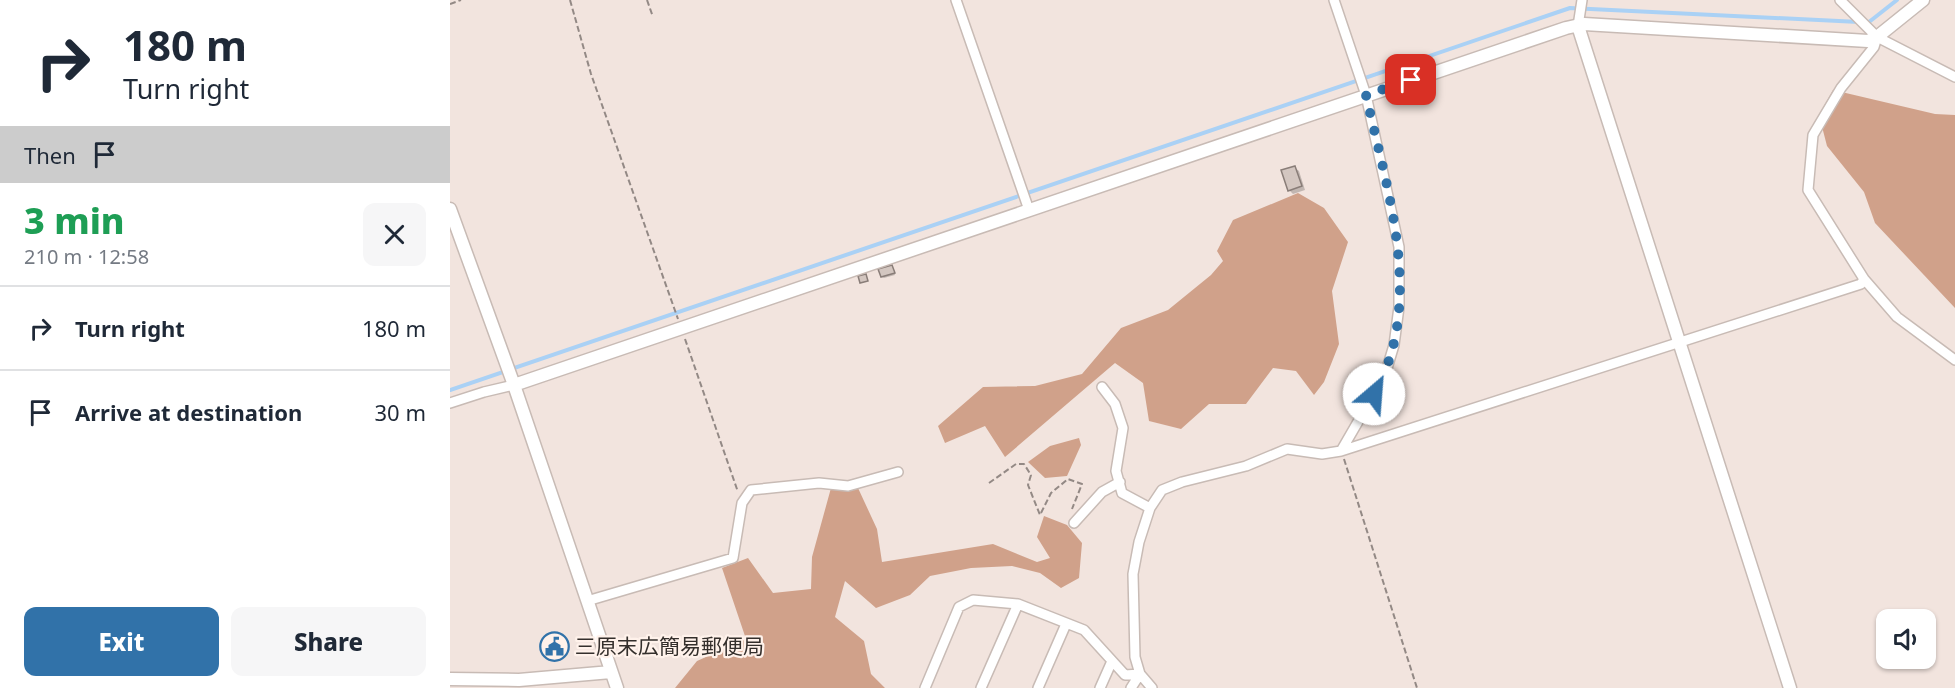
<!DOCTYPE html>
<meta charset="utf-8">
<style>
body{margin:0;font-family:"Noto Sans","Noto Sans JP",sans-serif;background:#f6f6f7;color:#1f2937;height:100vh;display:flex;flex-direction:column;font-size:22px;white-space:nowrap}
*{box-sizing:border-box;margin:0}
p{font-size:20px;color:#747a83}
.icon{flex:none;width:33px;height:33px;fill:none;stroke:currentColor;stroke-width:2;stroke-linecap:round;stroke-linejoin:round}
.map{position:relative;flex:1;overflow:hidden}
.panel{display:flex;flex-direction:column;background:#fff;width:450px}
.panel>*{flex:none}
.banner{background:#fff;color:#1f2937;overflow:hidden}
.buttons{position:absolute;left:1426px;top:609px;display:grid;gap:12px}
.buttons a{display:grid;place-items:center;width:60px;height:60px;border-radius:12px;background:#fff;box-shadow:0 2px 4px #0004;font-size:30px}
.pin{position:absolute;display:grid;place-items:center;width:51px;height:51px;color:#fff;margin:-26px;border-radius:12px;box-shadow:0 3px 9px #0006}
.me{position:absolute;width:66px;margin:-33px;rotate:27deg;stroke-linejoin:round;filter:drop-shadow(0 0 4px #0008)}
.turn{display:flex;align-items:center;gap:21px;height:126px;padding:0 24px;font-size:27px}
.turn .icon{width:78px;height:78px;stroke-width:2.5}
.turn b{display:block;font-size:42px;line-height:51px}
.then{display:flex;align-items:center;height:57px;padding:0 24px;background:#0003;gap:12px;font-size:22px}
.round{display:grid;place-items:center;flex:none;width:63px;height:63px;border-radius:12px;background:#f6f6f7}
.overview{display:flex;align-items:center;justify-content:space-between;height:102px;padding:0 24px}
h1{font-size:36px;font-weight:800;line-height:45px;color:#1e9e55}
.primary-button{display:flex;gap:12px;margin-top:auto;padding:12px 24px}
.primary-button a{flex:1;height:69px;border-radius:12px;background:#3172a9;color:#fff;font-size:24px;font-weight:800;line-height:69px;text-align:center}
.primary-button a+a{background:#f6f6f7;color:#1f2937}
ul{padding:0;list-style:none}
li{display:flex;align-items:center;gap:18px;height:84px;padding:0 24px;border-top:2px solid #e0e1e3}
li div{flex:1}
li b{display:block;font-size:22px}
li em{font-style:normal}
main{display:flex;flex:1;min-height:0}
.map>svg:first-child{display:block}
.forest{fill:#d0a18a}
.shadow{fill:#0003}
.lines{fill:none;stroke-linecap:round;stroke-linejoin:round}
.stream{stroke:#aad1f5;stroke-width:4}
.building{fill:#d3c6c0;stroke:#897d78;stroke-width:1.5}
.minor-casing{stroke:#c8bbb5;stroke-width:12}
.tertiary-casing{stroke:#c8bbb5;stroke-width:15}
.path{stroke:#938985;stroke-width:2;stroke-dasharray:6 3;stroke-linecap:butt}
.minor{stroke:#fff;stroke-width:9}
.tertiary{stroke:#fff;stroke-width:12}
.route{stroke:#3172a9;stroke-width:10;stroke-dasharray:0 18}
.labels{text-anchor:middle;stroke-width:4.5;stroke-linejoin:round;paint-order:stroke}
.poi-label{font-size:21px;fill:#342f2c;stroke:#fff2eb;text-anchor:start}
</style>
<main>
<section class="panel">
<div class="banner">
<div class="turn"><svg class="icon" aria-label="right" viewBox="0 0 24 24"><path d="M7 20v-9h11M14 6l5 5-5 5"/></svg><div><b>180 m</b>Turn right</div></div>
<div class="then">Then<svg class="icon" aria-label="arrive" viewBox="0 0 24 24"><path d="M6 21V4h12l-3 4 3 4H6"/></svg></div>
</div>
<div class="overview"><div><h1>3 min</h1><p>210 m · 12:58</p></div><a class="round"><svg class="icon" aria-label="close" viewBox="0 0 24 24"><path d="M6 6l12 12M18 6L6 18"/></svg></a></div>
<ul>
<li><svg class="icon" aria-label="right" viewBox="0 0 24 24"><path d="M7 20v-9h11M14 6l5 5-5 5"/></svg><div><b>Turn right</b></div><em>180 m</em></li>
<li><svg class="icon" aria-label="arrive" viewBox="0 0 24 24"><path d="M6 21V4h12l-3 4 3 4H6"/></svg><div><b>Arrive at destination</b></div><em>30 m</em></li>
</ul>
<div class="primary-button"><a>Exit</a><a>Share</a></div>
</section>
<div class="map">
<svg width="1505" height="688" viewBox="0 0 1505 688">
<rect width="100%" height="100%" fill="#f2e4de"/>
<path class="forest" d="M1383,90L1485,114L1505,115V308L1425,223L1414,192L1377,146L1369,115Z
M848,193L874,208L898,242L882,291L889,344L874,382L864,395L846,371L823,368L796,404H759L731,429L699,421L693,383L665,363L555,457L535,426L495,443L488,426L533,387L585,386L632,374L671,328L718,310L761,275L773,261L767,251L783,220Z
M629,438L631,445L617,476L595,478L578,462L600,446Z
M381,488H408L427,529L432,562L543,544L587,562L600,558L587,537L594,516L617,525L632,543L629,578L611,588L590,573L562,566L521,568L480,576L460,595L426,608L395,581L385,617L414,641L421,674L435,688H225L247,661L296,639L272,568L298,558L323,593L361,589L362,557Z"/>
<path class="shadow" d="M845,168L849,171L855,190L843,194L839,190Z
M443,268L445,275L434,278L432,277Z"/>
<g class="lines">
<path class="stream" d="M1416,22H1419L1447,0
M0,390L1120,8L1409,22"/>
</g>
<path class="building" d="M845,166L852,186L838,191L831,170Z
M442,265L445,273L431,277L428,269Z
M416,274L418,281L410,283L408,276Z"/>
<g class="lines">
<defs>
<path id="minor" d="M506,0L579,210
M884,0L916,95L949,247V307L944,345L935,375L891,451
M1390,0L1427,37L1505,77
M1128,26L1132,0
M1427,37L1424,47L1391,88L1363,135L1358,190L1414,279L1447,317L1505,360
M652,387L665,404L673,428L666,471L672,493L700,508
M0,403L34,392L64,385
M624,523L652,492L670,482
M137,601L283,558L292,503L301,490L369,483L398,486L448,472
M475,688L509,607L523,600L568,604L634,630L675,675L690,674
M531,688L568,604
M588,688L616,624
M650,688L662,661
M681,688L690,674
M702,688L690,674L685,657L683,574L689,542L700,508L712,490L732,482L796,466L837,449L872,454L891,451L1411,284L1414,279"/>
<path id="tertiary" d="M1128,26L1340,688
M0,209L64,385L167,688
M64,385L1116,28L1134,24L1418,41L1427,37L1473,0
M0,679L69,680L161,672"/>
</defs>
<use href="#minor" class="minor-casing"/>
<use href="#tertiary" class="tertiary-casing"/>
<path class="path" d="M120,0L141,74L228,319
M197,0L203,17
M0,4L11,0
M235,339L288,492
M894,459L967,688
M539,483L566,464H574L581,475L578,485L590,515L601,493L618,479L632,484L622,509"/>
<use href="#minor" class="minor"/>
<use href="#tertiary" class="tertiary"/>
</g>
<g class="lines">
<path class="route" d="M924,394C976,303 937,191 916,95L961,80"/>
</g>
<defs>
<symbol id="civic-ring" viewBox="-11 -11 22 22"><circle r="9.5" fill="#fff2eb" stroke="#3172a9" stroke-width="1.5"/><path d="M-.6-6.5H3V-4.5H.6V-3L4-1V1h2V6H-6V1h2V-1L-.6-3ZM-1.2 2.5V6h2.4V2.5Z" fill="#3172a9"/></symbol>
</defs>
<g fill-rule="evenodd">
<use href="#civic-ring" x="88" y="630" width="33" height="33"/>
</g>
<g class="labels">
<g class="poi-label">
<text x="125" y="654">三原末広簡易郵便局</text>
</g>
</g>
</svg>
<div class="buttons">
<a><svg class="icon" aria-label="sound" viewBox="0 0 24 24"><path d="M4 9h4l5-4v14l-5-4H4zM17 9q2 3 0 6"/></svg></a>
</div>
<div class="pin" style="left:961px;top:80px;background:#d93025"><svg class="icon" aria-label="arrive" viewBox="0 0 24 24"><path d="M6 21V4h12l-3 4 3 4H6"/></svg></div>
<svg class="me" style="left:924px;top:394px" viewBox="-20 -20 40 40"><circle r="19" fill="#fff"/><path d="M0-13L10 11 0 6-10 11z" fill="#3172a9"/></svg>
</div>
</main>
